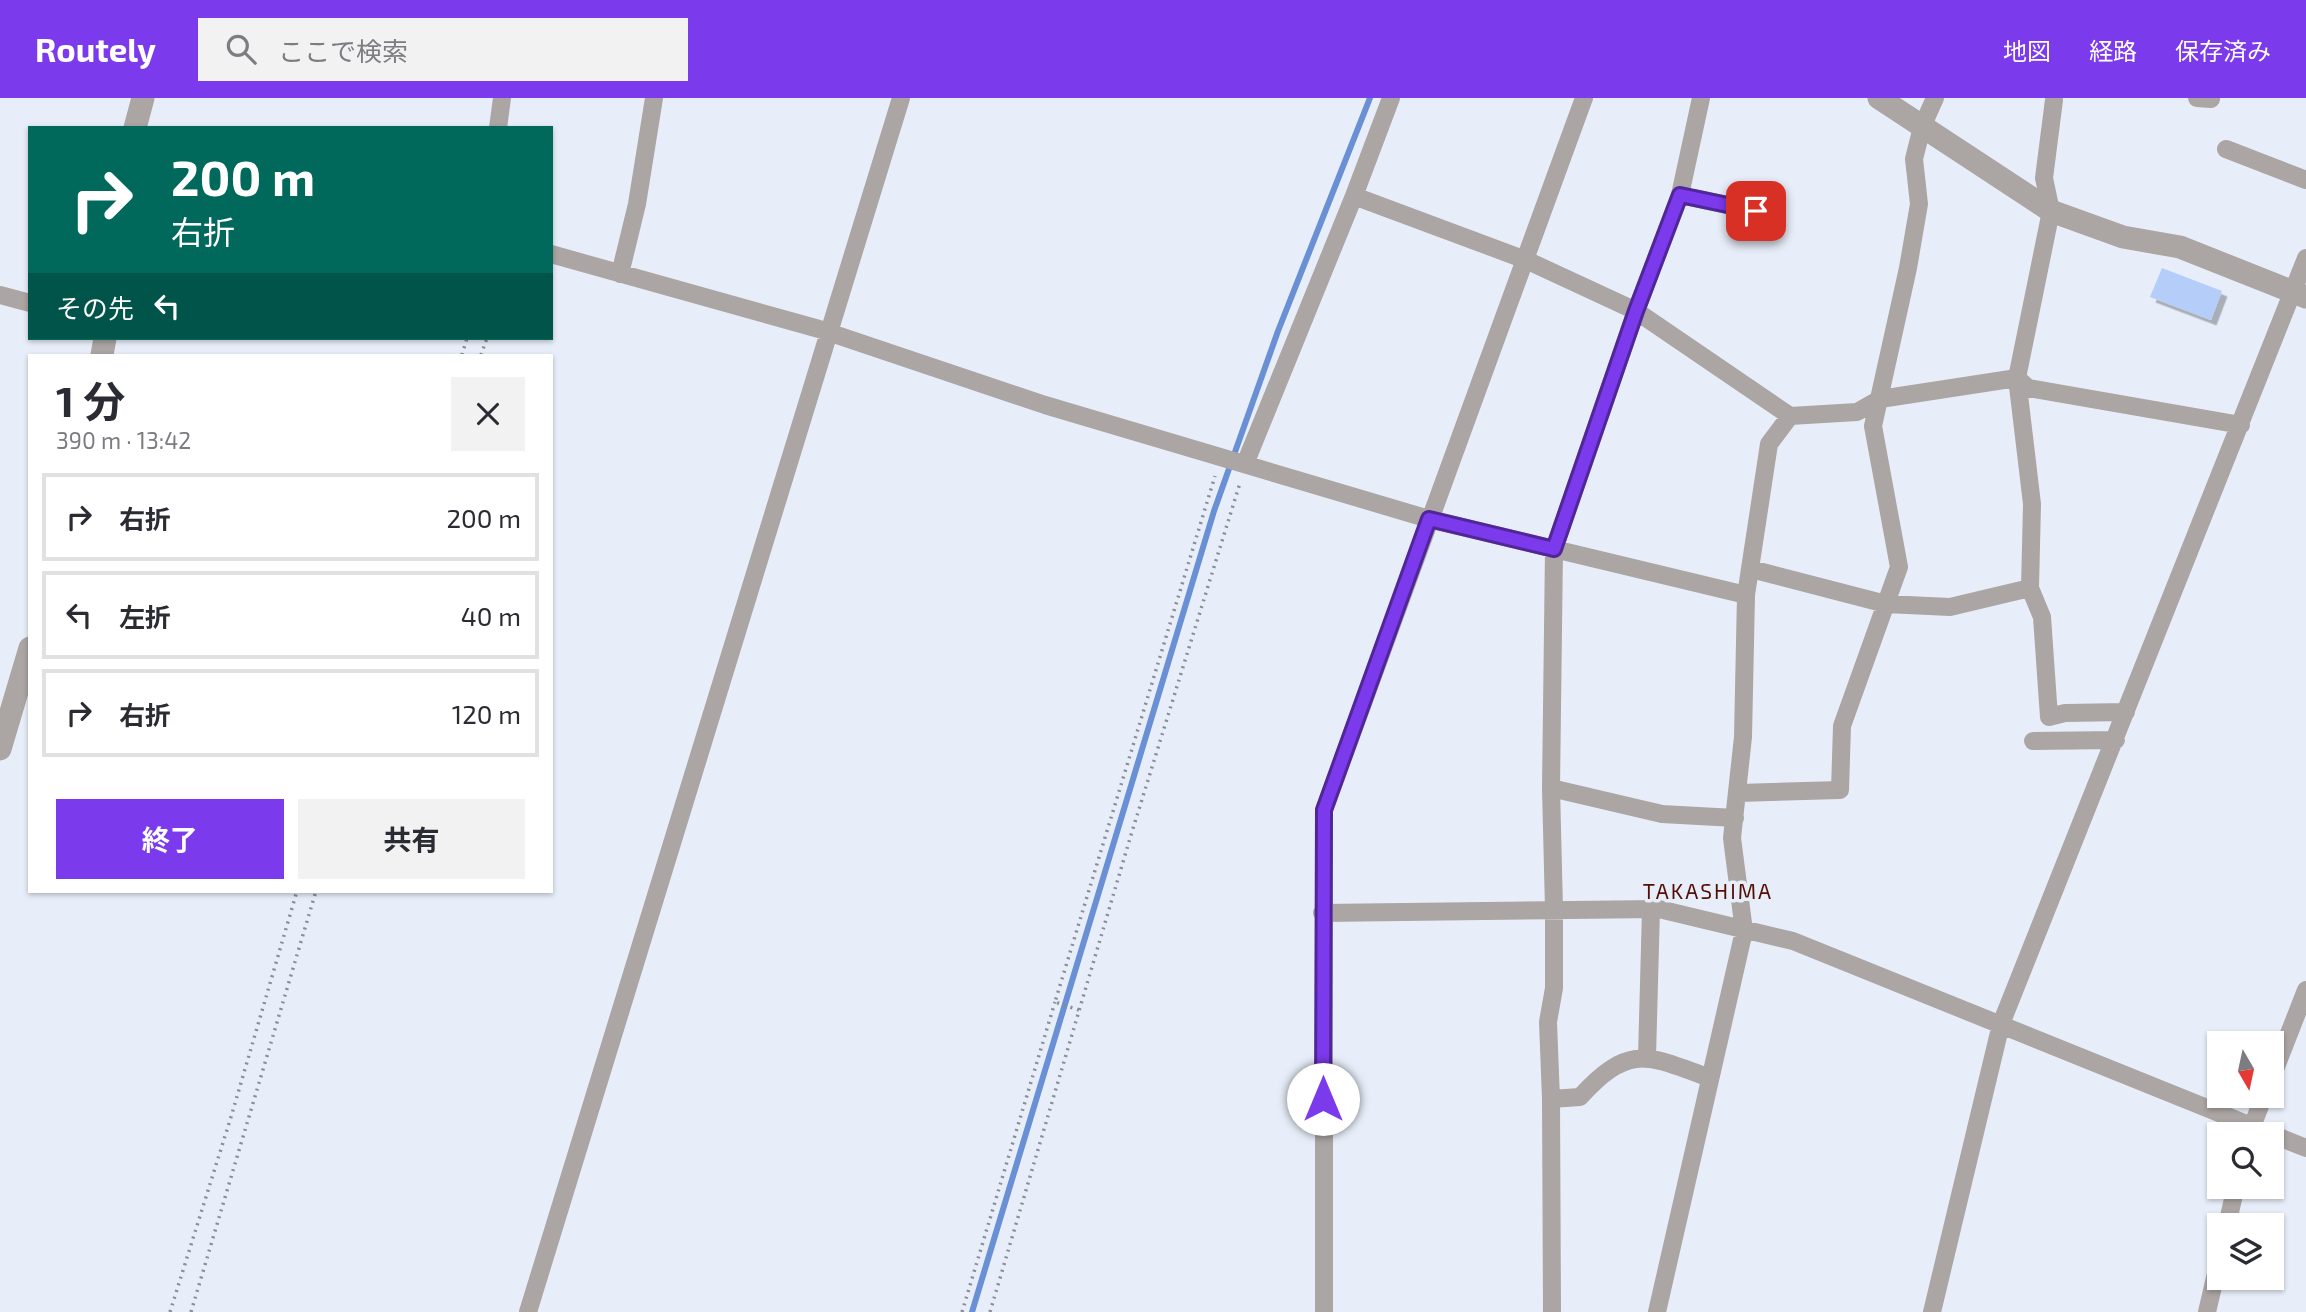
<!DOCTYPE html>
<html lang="ja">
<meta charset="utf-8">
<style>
body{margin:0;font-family:"Exo 2","Noto Sans JP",sans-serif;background:#f2f2f3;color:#2b2b33;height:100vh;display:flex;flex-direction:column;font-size:26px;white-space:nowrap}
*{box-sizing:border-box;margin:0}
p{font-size:23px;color:#7c7c81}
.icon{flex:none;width:38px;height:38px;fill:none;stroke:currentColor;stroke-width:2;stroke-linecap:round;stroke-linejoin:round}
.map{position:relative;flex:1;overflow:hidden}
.side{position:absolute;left:28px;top:256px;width:525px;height:539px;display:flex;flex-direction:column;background:#fff;border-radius:0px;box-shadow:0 2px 5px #0004}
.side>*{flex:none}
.top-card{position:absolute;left:28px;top:28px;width:525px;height:214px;border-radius:0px;box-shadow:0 2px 5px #0004;background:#00695c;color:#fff;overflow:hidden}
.needle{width:46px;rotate:171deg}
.buttons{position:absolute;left:2207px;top:933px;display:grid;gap:14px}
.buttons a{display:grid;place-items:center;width:77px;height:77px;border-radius:0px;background:#fff;box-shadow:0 2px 5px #0004;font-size:35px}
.pin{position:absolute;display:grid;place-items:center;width:60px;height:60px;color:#fff;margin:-30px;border-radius:14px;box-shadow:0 4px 10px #0006}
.me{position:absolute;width:77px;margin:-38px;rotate:0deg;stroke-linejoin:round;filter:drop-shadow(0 0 5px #0008)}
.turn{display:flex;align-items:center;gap:24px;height:147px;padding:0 28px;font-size:32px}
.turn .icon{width:91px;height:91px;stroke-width:2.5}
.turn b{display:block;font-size:49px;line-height:60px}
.then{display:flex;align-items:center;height:66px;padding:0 28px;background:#0003;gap:14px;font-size:26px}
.round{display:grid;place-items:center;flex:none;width:74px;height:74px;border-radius:0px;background:#f2f2f3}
.summary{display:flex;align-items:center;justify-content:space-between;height:119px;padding:0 28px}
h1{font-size:42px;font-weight:700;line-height:52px}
.cta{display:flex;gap:14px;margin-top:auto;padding:14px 28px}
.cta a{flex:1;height:80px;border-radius:0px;background:#7c3aed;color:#fff;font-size:28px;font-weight:700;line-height:80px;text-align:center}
.cta a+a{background:#f2f2f3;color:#2b2b33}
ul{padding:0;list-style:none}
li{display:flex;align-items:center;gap:21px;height:88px;margin:0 14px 10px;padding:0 14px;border:4px solid #e1e1e2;border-radius:0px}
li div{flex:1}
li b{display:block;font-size:26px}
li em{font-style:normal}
header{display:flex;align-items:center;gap:42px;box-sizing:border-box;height:98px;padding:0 35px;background:#7c3aed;color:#fff}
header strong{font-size:33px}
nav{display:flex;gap:38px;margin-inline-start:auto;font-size:24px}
.search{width:490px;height:63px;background:#f2f2f3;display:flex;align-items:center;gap:18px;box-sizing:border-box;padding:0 24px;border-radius:0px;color:#7c7c81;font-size:26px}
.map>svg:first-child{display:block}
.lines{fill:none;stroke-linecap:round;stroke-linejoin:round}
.stream{stroke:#698fd4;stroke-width:6}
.building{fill:#b4cdf9;filter:url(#shadow)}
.path{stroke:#898d94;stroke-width:3.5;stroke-dasharray:2 5;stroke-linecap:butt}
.minor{stroke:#aba5a3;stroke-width:18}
.tertiary{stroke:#aba5a3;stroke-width:23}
.route-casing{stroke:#51269a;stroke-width:18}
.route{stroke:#7c3aed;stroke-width:12}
.labels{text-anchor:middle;stroke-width:7;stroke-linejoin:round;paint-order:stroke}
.neighbourhood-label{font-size:21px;letter-spacing:2px;fill:#510e02;stroke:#e8eef9}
</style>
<header>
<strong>Routely</strong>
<div class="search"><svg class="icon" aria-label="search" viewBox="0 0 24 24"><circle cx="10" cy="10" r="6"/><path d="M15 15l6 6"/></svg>ここで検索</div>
<nav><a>地図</a><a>経路</a><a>保存済み</a></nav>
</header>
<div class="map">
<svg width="2306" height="1214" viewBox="0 0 2306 1214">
<defs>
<filter id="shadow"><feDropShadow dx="5.5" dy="5.5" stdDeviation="0" flood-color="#0004"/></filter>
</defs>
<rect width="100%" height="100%" fill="#e8eef9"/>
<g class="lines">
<path class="stream" d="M972,1214L1214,413L1278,233L1370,0"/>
</g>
<path class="building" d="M2162,170L2222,193L2211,222L2150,199Z"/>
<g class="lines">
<path class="path" d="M462,257L467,240
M481,257L487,240
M1079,912L1055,904L1215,378
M170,1214L231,1019L297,793
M191,1214L316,793
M962,1214L1055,904
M990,1214L1131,737L1240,385"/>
<path class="minor" d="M1391,0L1354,98L1526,162L1636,213L1554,451L1551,690
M2197,0L2211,1
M2054,2L2044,80L2051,113L2017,280L2032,406L2030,490L2042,519L2049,619L2065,615L2126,614
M498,30L502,0
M2226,51L2306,82
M1680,97L1701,0
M1756,113L1680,97L1636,213L1790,318
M551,156L819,231L1045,307L1429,421L1746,497
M620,176L637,106L654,0
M0,197L30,205
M2017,280L2028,290L2241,327
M1245,366L1354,98
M1751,471L1886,506L1950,509L2030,490
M2033,643L2116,642
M1739,695L1840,692L1842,628L1899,469L1873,328L1908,170L1919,106L1914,61L1922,29L1935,0
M1322,815L1659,811L1793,843L2306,1050
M1647,959L1651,811
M2272,979L2306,892
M1551,1001L1548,924L1554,890V811L1551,690L1662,716L1735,720
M2249,1036L2264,998
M2227,1127L2236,1088
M528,1214L901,0
M1324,1214V712L1584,0
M1552,1214L1551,1001L1580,999C1630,944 1649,958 1710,980
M1657,1214L1744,833L1732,740L1743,639L1746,497L1769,346L1790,318L1857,314L1880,301L2017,280
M1932,1214L2001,926L2306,160
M2207,1214L2219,1163"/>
<path class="tertiary" d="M1879,0L2051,113L2123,139L2180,149L2306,199
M135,30L143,0
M102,257L105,240
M0,651L30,550"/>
</g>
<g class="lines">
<defs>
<path id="route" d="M1323,1001L1324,712L1429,421L1554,451L1636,213L1680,97L1756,113"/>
</defs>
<use href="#route" class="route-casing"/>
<use href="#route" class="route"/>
</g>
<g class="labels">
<g class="neighbourhood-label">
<text x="1708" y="801">TAKASHIMA</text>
</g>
</g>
</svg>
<div class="buttons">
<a><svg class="needle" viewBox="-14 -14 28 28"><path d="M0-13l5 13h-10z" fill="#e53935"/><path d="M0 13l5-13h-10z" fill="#7c7c81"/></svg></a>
<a><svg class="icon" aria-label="search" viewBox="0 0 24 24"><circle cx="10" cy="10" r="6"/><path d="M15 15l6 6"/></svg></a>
<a><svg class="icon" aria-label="layers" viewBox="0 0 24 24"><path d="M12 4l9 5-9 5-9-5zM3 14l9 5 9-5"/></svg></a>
</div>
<div class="pin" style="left:1756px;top:113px;background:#d93025"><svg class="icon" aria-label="arrive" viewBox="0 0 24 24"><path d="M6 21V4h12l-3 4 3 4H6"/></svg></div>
<svg class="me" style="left:1323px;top:1001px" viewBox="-20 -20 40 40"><circle r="19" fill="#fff"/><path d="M0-13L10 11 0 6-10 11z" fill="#7c3aed"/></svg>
<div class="top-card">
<div class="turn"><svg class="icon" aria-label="right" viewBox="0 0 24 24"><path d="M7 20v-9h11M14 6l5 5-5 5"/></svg><div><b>200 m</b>右折</div></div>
<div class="then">その先<svg class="icon" aria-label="left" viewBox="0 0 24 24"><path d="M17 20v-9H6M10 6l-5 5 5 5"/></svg></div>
</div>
<section class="side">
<div class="summary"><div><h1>1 分</h1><p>390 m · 13:42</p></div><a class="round"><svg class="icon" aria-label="close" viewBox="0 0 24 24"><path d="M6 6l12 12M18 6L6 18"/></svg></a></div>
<ul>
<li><svg class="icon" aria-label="right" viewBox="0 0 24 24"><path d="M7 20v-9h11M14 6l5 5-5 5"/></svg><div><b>右折</b></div><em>200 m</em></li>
<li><svg class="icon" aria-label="left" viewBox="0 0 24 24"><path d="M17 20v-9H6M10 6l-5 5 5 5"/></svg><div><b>左折</b></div><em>40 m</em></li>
<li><svg class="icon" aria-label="right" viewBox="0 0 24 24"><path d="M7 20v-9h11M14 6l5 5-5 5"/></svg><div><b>右折</b></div><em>120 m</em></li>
</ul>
<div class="cta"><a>終了</a><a>共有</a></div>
</section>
</div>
